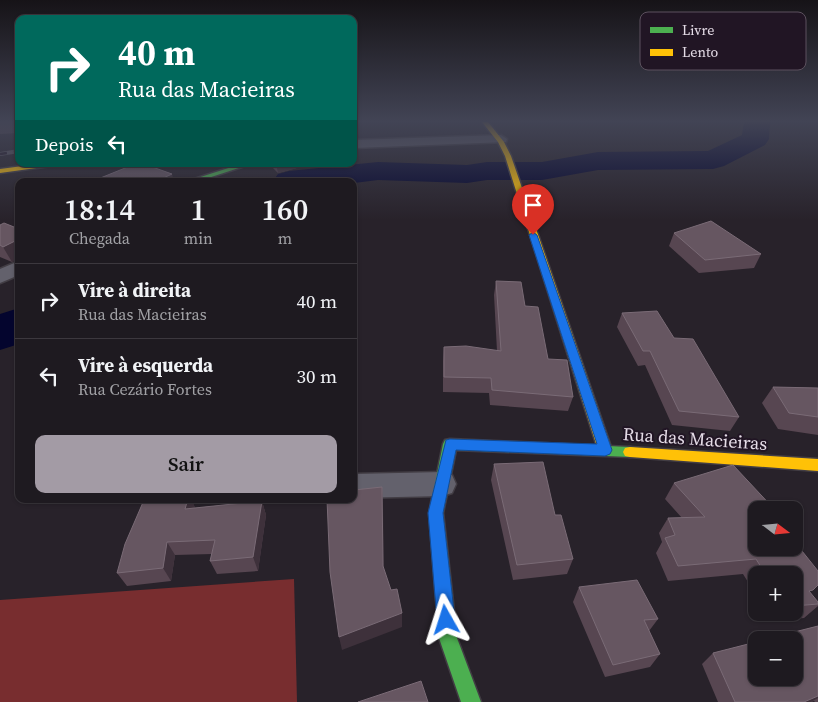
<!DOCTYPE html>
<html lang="pt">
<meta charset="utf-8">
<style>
body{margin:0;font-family:"Source Serif 4",serif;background:#262329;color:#f1f3f6;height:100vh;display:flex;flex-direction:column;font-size:19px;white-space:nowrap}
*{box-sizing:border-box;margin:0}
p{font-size:16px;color:#a1a1a5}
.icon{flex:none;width:28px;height:28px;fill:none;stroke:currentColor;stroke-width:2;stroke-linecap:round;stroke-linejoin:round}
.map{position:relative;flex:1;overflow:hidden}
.details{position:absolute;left:15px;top:178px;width:342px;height:325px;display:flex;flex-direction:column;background:#1e1a20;border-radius:10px;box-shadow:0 1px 4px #0004,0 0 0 1px #3c383e}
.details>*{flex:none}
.banner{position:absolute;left:15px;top:15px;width:342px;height:152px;border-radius:10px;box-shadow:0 1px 4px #0004,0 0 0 1px #3c383e;background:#00695c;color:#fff;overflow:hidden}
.needle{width:32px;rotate:106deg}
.tools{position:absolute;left:748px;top:501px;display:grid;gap:10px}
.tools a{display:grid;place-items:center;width:55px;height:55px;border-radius:10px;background:#1e1a20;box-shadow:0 1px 4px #0004,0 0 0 1px #3c383e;font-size:25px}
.pin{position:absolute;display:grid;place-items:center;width:42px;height:42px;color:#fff;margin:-51px -21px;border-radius:50% 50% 50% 0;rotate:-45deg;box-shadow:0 0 5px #0007}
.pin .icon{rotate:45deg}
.me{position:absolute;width:55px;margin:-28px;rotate:354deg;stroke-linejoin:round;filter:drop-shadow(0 0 4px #0008)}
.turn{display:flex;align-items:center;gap:18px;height:105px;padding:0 20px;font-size:22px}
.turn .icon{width:65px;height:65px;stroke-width:2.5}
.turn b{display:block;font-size:35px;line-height:42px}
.then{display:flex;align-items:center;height:48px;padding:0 20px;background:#0003;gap:10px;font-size:19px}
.eta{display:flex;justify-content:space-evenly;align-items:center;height:85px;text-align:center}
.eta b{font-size:30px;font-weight:600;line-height:35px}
.button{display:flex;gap:10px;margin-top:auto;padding:10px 20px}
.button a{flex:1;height:58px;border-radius:10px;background:#a39ba5;color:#111;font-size:20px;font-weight:600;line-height:58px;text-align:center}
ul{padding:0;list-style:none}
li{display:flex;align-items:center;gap:15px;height:75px;padding:0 20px;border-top:1px solid #3c383e}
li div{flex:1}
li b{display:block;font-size:19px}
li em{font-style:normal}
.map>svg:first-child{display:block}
.forest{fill:#782d2f}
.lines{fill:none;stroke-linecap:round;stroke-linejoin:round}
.river{fill:#04052e;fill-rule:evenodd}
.street-casing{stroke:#423d44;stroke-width:3}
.fast-casing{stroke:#423d44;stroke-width:3}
.slow-casing{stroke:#423d44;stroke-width:3}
.street{fill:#63616c;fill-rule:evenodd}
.fast{fill:#4caf50;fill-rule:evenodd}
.slow{fill:#ffc107;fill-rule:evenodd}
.rail-casing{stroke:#5e5962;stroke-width:4}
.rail{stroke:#211524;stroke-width:2.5;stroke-dasharray:7;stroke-linecap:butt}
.wall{fill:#574651}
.shaded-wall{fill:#3e313b}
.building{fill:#665661;stroke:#7a6b76}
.route{fill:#1a73e8;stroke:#114b97}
.labels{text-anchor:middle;stroke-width:4;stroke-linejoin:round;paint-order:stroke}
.near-street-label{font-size:18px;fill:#e5dce7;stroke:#211524}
.key{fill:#211524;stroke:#5c515e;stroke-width:1}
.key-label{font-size:14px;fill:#e5dce7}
</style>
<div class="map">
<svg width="818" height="702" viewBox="0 0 818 702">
<rect width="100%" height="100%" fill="#28222a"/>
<path class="forest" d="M294,579L297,702H0V600Z"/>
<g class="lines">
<path class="river" d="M744,122H770L769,139L765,145L724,166L713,169L598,170L542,180H487L467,183L378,180L354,183V181H273L278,174L289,171L378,162L467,165L487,162H542L598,152L708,151L742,135Z
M19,308V344L0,350V314Z"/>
<defs>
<path id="street" d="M501,135L507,139L506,142L354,148V140Z
M19,261V275L0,283V269Z
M442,472L452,475L456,484L452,493L442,496L354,498V474Z"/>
<path id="fast" d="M241,164H251L199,181H188Z
M450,439L630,447L635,448L637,452L635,456L630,457L456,450L443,513L457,638L481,702H461L439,638L429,513L443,444L445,440Z"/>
<path id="slow" d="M482,122H488L504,142L511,156L612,450L610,454L605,455L600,454L598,450L505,156L498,142Z
M38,164H54L51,166L0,173V169Z
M630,447L818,459V471L630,457L625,456L623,452L625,448Z"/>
</defs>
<use href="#street" class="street-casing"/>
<use href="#fast" class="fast-casing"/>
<use href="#slow" class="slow-casing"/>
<use href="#street" class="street"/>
<use href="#fast" class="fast"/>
<use href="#slow" class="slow"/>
<defs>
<path id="rail" d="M0,154L19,151"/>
</defs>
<use href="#rail" class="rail-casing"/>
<use href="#rail" class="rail"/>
</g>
<path class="wall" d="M0,122H19V133L0,134Z
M269,164H312L278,173Z
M0,225L19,229V258L12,262L0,257Z
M674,233L761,254L754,268L699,273L669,246Z
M496,281L525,306L548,359L573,397L568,411L490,405L489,393L443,392V361L444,347L497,351L494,295Z
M622,313L674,338L739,417L730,431L672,425L645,365L638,366L617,327Z
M773,387L818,388V435L778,429L762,403Z
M494,464L555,515L573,559L567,574L513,580L491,480Z
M674,483L756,510L810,593L818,602V606L804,618L773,621L768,612H794V575H756V595L743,574L668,581L656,553L662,542L659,533L668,518H682L665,499Z
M153,499H191L195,508L262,501L266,515L258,571L217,574L210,561L212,554L175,555L171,581L127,586L117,573Z
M579,587L658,619L649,631L660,654L650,667L605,677L573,602Z
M818,626V702H815L814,701L811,702H718L702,664L713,653Z"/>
<path class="shaded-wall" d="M276,164H312L278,173Z
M172,174L174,181H157Z
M19,239V258L12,262L3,247Z
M382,487L383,503L384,580L383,566Z
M188,499H191L196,509H185Z
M262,501L266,515L258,571L253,557Z
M167,542L175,555L171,581L163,568Z
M402,613V627L342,650L339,637Z
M818,696V698L811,702H804Z"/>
<path class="building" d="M135,164H144L172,174L157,181H93Z
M711,221L761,254L705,260L674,233Z
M4,223L19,229V239L3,247L0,245V225Z
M496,281L521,282L525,306L538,307L548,359L567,360L573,397L492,390L491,378L444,377V347L466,346L501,351Z
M657,311L674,338L693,339L739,417L679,411L650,351H643L622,313Z
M773,387L818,388V417L789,413Z
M543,462L555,515H561L573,559L517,565L494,464Z
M733,465L775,510H756V548H794V541L818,571V585L813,590L809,591L818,602V604L794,606V575H766L756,559L678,566L665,538L675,535L668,518L705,517L674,483Z
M382,487L383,566L391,590L397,589L402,613L339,637L330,572L327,499H354V490Z
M153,499H188L185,509L262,501L253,557L210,561L215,540L167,542L163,568L117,573L125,544L144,500Z
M637,580L658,619L644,620L660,654L613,665L579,587Z
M818,626V696L804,702H735L713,653L756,642V678H794V640H763Z
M421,681L428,702H358Z"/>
<linearGradient id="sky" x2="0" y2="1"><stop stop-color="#161317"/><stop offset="0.55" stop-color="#424455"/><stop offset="1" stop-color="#424455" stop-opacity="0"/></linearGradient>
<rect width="818" height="220" fill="url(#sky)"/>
<path class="route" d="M533,232L537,235L612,450L610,454L605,456L456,450L443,513L455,620L452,627L446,629L440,627L437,620L428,513L446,440L450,439L597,444L529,235Z"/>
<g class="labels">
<g class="near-street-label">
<text transform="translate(695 439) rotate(4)" y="6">Rua das Macieiras</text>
</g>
</g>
<rect x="640" y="12" width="166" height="58" rx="8" class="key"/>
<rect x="650" y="27" width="23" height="6" fill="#4caf50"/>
<rect x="650" y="49" width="23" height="7" fill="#ffc107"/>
<g class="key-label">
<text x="682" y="35">Livre</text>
<text x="682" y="57">Lento</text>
</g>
</svg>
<div class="tools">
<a><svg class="needle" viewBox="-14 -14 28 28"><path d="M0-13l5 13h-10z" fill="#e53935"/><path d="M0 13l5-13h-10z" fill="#a1a1a5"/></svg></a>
<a>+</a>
<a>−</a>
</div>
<div class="pin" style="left:533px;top:235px;background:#d93025"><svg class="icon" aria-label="arrive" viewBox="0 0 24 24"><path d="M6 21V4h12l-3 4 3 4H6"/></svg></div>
<svg class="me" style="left:446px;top:620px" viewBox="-20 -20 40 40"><path d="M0-17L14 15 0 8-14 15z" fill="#1a73e8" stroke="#fff" stroke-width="4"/></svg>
<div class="banner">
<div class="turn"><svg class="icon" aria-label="right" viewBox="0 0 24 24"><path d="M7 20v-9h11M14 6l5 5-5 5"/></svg><div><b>40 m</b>Rua das Macieiras</div></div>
<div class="then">Depois<svg class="icon" aria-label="left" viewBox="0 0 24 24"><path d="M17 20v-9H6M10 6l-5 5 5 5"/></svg></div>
</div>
<section class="details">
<div class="eta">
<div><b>18:14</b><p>Chegada</p></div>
<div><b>1</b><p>min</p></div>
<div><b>160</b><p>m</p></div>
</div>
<ul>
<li><svg class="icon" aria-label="right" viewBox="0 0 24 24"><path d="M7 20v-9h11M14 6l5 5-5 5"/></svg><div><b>Vire à direita</b><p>Rua das Macieiras</p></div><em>40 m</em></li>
<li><svg class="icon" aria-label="left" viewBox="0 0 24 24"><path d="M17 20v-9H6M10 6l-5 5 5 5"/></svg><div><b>Vire à esquerda</b><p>Rua Cezário Fortes</p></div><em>30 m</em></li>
</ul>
<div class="button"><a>Sair</a></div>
</section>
</div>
